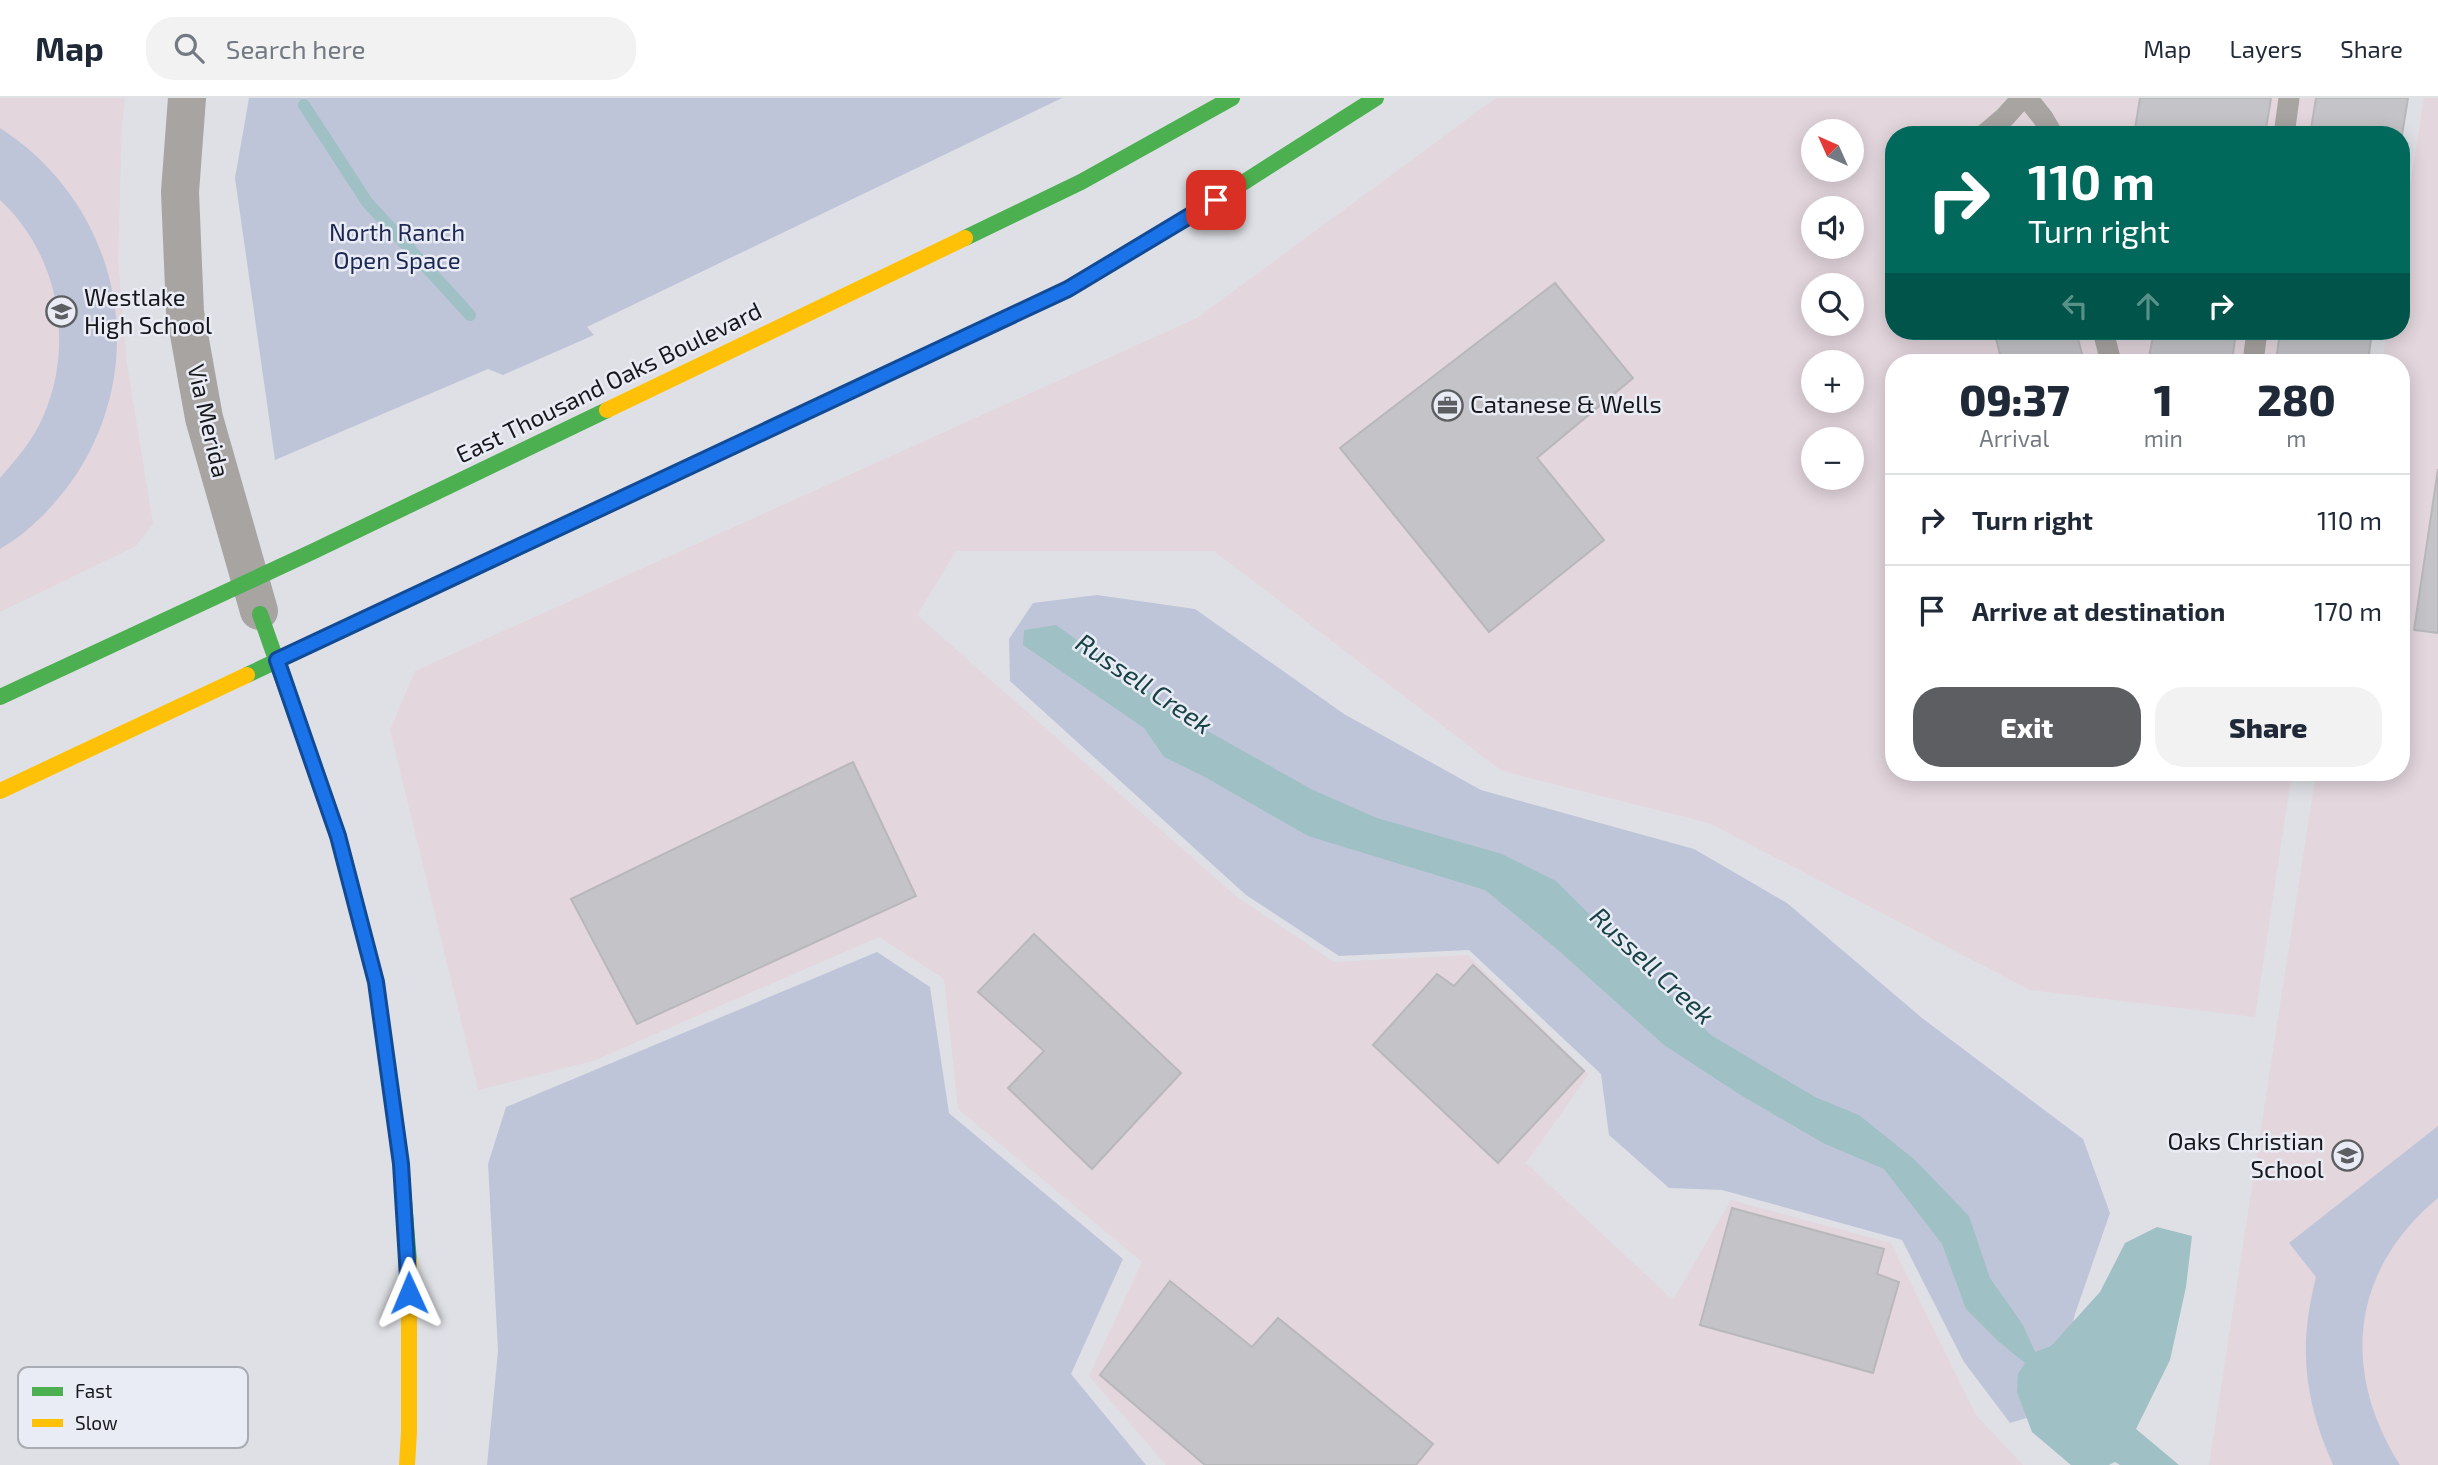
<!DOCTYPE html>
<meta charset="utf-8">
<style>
body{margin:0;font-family:"Exo 2",sans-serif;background:#f2f2f3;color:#1f2937;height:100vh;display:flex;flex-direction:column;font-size:26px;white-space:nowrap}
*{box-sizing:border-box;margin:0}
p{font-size:23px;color:#747a83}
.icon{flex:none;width:38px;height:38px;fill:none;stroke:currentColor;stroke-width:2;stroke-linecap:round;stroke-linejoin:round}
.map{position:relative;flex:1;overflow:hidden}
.sheet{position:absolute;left:1885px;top:256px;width:525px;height:427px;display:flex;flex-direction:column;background:#fff;border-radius:28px;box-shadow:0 4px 18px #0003}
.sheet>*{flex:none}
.hud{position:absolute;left:1885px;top:28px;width:525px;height:214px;border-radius:28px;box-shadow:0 4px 18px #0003;background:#00695c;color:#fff;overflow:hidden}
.needle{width:46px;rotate:315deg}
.fabs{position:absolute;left:1801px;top:21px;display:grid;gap:14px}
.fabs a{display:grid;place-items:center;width:63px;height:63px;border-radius:50%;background:#fff;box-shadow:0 4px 18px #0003;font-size:35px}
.pin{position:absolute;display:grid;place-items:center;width:60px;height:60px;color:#fff;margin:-30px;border-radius:14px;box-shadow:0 4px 10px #0006}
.me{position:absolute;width:77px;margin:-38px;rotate:359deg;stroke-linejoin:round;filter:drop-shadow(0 0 5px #0008)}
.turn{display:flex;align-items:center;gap:24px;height:147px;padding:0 28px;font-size:32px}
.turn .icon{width:91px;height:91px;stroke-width:2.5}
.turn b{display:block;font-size:49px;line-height:60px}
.lanes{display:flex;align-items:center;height:66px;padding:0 28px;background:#0003;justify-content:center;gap:35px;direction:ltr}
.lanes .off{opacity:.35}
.eta{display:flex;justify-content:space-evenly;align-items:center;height:119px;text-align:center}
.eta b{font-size:42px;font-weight:800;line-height:49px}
.action{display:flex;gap:14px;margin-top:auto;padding:14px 28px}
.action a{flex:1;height:80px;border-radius:28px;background:#5d5e62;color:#fff;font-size:28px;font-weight:800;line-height:80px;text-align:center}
.action a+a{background:#f2f2f3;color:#1f2937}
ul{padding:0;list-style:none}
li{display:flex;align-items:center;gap:21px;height:91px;padding:0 28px;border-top:2px solid #e0e1e3}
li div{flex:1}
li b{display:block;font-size:26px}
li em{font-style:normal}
header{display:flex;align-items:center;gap:42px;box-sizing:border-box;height:98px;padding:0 35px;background:#fff;border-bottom:2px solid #e0e1e3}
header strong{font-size:33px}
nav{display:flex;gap:38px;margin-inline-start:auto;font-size:24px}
.search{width:490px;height:63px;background:#f2f2f3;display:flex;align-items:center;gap:18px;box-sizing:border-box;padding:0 24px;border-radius:28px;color:#747a83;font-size:26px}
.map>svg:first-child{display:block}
.commercial{fill:#e3d6dd;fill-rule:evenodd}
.green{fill:#bfc5d9}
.water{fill:#9fc0c4}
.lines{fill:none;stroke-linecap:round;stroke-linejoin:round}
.stream{stroke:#9fc0c4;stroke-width:12}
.building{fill:#c4c4c8;stroke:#b8b8bb;stroke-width:2}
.lane{stroke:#a8a4a2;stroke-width:21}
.street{stroke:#a8a4a2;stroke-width:38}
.fast{stroke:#4caf50;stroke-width:16}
.slow{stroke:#ffc107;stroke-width:16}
.route-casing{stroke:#114b97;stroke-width:18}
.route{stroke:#1a73e8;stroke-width:12}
.labels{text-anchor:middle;stroke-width:5;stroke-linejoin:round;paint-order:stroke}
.park-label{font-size:24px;fill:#1c2752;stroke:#e9ecf5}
.poi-label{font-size:24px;fill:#17181b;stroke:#e9ecf5;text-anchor:start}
.street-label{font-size:24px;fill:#17181b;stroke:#e9ecf5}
.water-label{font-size:26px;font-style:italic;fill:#164145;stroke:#e9ecf5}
.key{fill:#e9ecf5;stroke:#aaacb4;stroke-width:2}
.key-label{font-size:19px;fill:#17181b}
</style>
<header>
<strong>Map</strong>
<div class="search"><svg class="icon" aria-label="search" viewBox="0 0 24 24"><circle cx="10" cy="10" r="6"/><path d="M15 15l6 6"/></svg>Search here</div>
<nav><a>Map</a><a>Layers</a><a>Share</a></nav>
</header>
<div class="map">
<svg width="2438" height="1367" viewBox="0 0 2438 1367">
<rect width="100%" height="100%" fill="#dfe0e5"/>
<path class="commercial" d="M0,0H125L122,26L118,162L127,266L153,426L136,448L0,514Z
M1496,0H2394L2388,37H1894V233H2359L2354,264H1894V674H2292L2255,919L2030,892L1709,725L1502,673L1214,453H956L917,517L1237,799L1334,864L1468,857L1589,976L1526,1065L1673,1202L1731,1102L1891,1145L1976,1317L2023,1367H1166L1089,1278L1142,1164L958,1011L944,881L879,839L593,963L478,992L390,632L415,573L1197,220ZM1813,33H1852V72H1813ZM1813,110H1852V149H1813ZM1813,187H1852V226H1813ZM1813,264H1852V303H1813ZM1813,341H1852V380H1813Z
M2424,0H2438V1367H2209L2316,674H2401V264H2382L2387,233H2401V145Z"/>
<path class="green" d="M249,0H1062L587,229L594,237L503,277L488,271L275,362L235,80Z
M0,30C118,106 153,259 76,377C56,406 31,433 0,451V380C13,365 26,350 36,333C77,259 63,160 0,102Z
M1097,497L1195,511L1344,616L1481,692L1694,751L1787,805L1922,920L2083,1041L2110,1115L2075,1216L2050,1313L2010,1325L1964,1264L1902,1142L1722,1092L1669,1090L1609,1037L1601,976L1469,852L1339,858L1246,797L1010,583L1009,541L1033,505Z
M877,854L930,889L949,1015L1123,1161L1071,1276L1146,1367H487L498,1253L488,1066L506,1009Z
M2438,1028V1100C2350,1173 2341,1273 2400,1367H2333C2304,1301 2298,1249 2316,1179L2289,1145Z"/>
<path class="water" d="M1056,527L1195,626L1313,692L1377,720L1502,756L1556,783L1711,937L1815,999L1859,1017L1915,1062L1969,1118L1990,1180L2023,1227L2035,1254L2051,1248L2100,1194L2125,1145L2157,1129L2192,1138L2186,1189L2170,1262L2136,1331L2179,1367H2120L2115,1364L2109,1367H2071L2032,1334L2017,1294L2018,1276L2025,1265L1998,1243L1966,1211L1942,1146L1884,1071L1823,1045L1739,996L1664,947L1558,852L1485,792L1308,738L1205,679L1164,659L1144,630L1023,547L1024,532Z"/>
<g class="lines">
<path class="stream" d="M304,7L367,104L470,217"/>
</g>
<path class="building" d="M2140,0H2271L2265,37H2134Z
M2316,0H2408L2401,43V37H2310Z
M1555,185L1633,280L1537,360L1604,442L1489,534L1340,350Z
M1994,233H2076L2084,264H2002Z
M2154,233H2236L2232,264H2148Z
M2280,233H2372L2368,264H2276Z
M2438,371V535L2414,532Z
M853,664L916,798L637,926L571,801Z
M1034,836L1181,975L1092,1071L1008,990L1044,953L978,894Z
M1473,867L1584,973L1498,1065L1373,947L1437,876L1454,888Z
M1732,1110L1884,1151L1877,1176L1899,1184L1873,1275L1700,1227Z
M1170,1183L1252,1249L1278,1220L1433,1346L1416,1367H1205L1100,1277Z"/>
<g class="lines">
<path class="lane" d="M2027,0L2043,20L2053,37
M1984,37L2005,19L2022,0
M2284,37L2289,0
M2103,233L2111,264
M2253,264L2257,233"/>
<path class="street" d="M187,0L180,94L185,214L204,320L259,513"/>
<path class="fast" d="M965,140L1081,84L1232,0
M1131,153L1216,102L1376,0
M260,516L338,738L376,884L401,1066L409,1163
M247,577L745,343
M0,599L314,453L607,312"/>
<path class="slow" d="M607,312L965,140
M745,343L1067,191L1131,153
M0,693L247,577
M407,1367L409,1334V1163"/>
</g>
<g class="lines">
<defs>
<path id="route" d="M409,1195L401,1066L376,884L338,738L277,562L1068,191L1216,102"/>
</defs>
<use href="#route" class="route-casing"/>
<use href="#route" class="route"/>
</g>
<defs>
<symbol id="school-ring" viewBox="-11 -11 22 22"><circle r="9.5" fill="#e9ecf5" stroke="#5d5e62" stroke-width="1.5"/><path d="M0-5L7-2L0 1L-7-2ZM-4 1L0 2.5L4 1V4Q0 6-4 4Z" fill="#5d5e62"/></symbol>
<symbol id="office-ring" viewBox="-11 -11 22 22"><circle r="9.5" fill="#e9ecf5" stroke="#5d5e62" stroke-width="1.5"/><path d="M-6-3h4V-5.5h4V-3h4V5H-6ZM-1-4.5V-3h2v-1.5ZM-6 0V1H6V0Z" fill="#5d5e62"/></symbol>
</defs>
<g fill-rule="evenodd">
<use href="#school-ring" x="44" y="196" width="35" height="35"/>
<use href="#office-ring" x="1430" y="290" width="35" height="35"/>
<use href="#school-ring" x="2330" y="1040" width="35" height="35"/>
</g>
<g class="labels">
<g class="park-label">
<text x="397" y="143">North Ranch<tspan x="397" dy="28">Open Space</tspan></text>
</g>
<g class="poi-label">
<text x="84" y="208">Westlake<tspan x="84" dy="28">High School</tspan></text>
<text x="1470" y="315">Catanese &amp; Wells</text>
<text x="2324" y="1052" text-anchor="end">Oaks Christian<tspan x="2324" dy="28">School</tspan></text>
</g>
<g class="street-label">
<text transform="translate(609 285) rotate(-26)" y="8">East Thousand Oaks Boulevard</text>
<text transform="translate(208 323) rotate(77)" y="8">Via Merida</text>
</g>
<g class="water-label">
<text transform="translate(1144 586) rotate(34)" y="9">Russell Creek</text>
<text transform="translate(1652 868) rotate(43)" y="9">Russell Creek</text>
</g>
</g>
<rect x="18" y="1269" width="230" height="81" rx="10" class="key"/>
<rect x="32" y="1289" width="31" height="9" fill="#4caf50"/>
<rect x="32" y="1321" width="31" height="8" fill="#ffc107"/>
<g class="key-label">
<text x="75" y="1300">Fast</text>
<text x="75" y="1332">Slow</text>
</g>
</svg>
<div class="fabs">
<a><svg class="needle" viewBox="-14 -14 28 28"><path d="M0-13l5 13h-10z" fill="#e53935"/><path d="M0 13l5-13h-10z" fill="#747a83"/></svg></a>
<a><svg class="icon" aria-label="sound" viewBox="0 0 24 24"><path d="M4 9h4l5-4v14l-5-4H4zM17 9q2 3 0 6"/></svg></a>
<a><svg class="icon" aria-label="search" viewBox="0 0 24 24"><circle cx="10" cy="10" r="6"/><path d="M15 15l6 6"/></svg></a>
<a>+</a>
<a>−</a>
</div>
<div class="pin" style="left:1216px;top:102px;background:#d93025"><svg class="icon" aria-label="arrive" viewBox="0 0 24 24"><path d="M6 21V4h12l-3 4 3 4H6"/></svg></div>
<svg class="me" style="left:409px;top:1195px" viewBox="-20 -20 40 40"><path d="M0-17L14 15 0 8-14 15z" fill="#1a73e8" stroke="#fff" stroke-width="4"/></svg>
<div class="hud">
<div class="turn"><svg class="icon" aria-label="right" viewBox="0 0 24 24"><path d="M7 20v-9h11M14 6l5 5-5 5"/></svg><div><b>110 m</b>Turn right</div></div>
<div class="lanes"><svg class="icon off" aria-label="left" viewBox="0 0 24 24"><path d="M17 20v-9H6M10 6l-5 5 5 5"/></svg><svg class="icon off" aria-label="ahead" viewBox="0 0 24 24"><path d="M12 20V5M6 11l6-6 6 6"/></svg><svg class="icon" aria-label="right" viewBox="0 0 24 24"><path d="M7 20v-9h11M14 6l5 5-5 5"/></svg></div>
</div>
<section class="sheet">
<div class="eta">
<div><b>09:37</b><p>Arrival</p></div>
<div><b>1</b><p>min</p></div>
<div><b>280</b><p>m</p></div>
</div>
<ul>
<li><svg class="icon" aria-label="right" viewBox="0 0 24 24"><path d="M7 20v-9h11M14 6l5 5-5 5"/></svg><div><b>Turn right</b></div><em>110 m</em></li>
<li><svg class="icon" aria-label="arrive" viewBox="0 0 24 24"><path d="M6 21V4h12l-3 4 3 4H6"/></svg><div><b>Arrive at destination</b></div><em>170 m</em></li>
</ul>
<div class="action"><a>Exit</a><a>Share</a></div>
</section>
</div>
